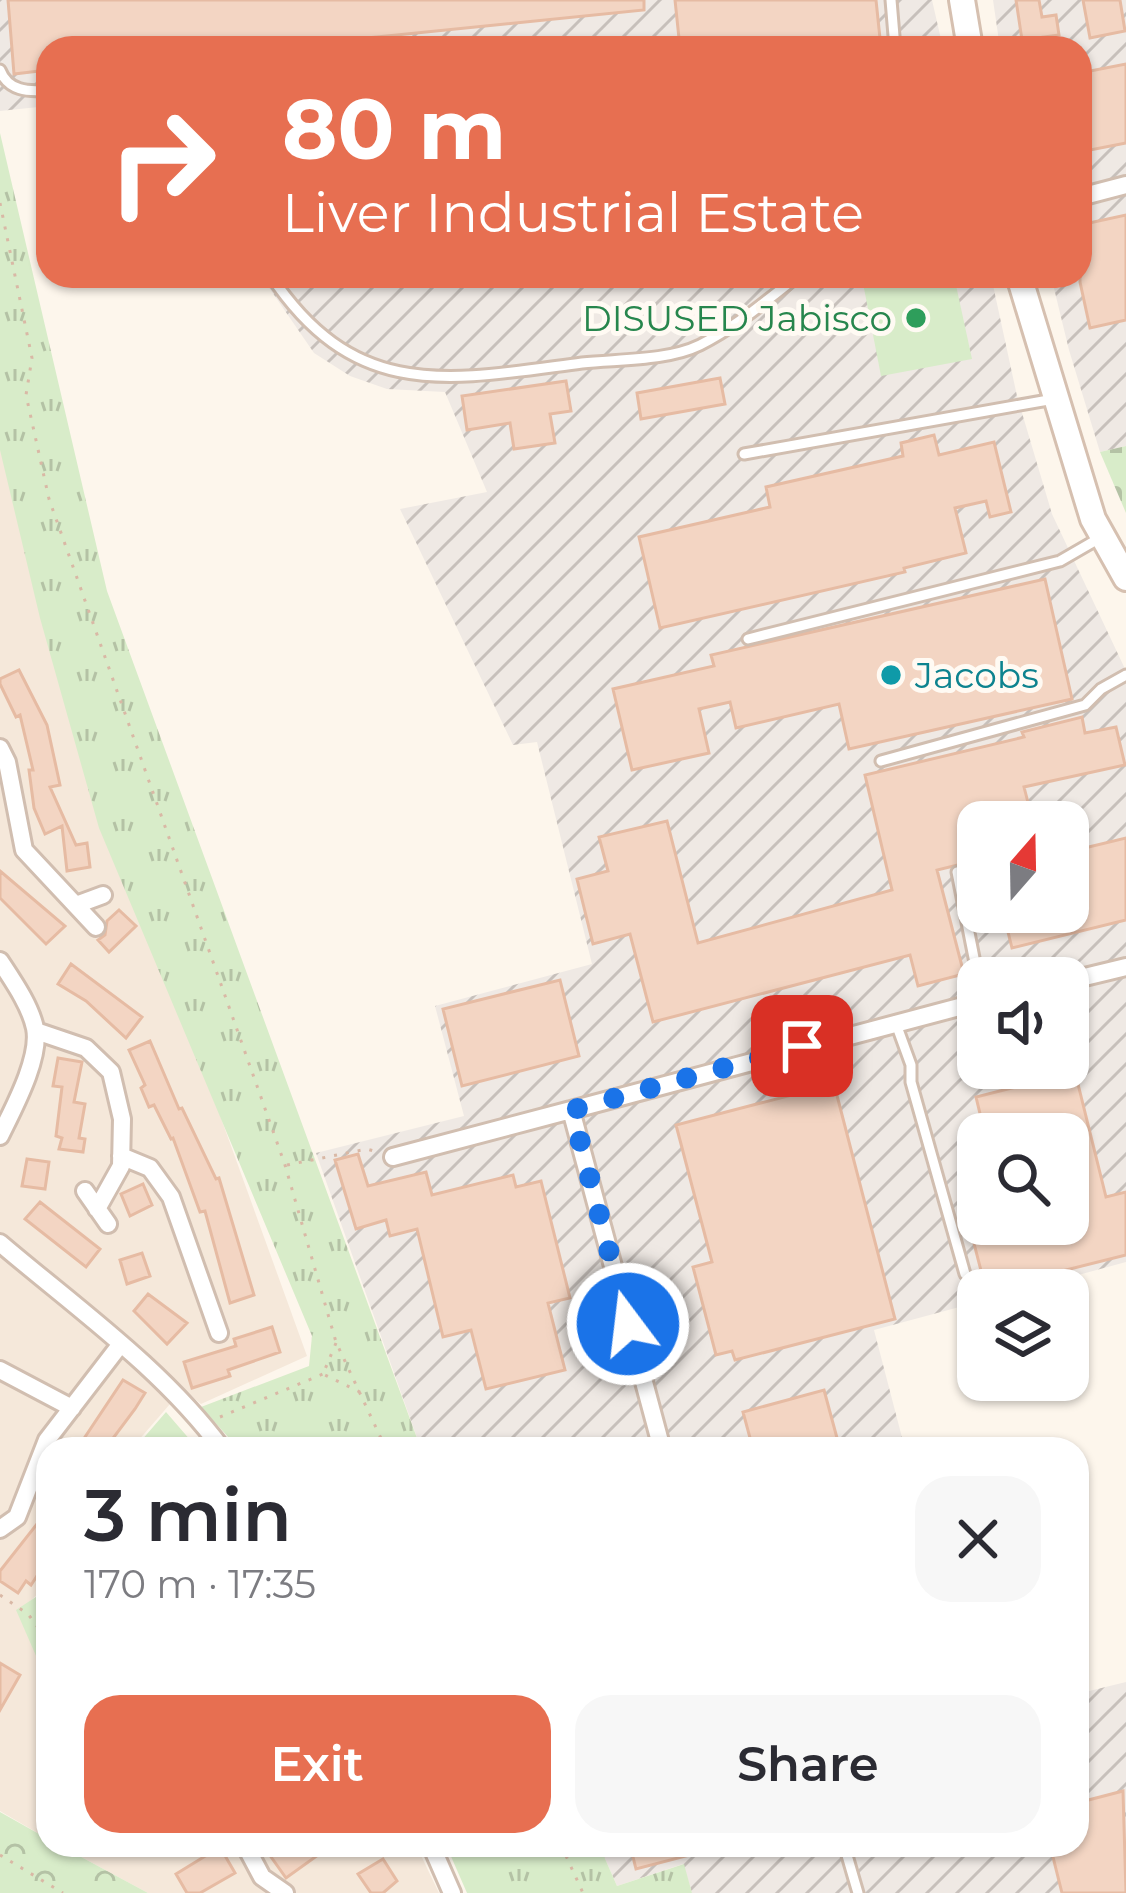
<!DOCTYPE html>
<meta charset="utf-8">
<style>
body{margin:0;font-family:Montserrat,sans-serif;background:#f7f7f7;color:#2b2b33;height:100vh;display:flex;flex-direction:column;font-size:45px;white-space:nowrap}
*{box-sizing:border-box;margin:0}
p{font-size:39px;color:#7c7c81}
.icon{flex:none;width:66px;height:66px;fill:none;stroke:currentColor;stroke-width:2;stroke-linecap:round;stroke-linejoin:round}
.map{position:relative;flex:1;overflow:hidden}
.panel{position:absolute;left:36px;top:1437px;width:1053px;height:420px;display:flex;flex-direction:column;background:#fff;border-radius:36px;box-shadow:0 3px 9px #0004}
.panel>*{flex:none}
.banner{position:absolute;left:36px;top:36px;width:1056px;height:252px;border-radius:36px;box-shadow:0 3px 9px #0004;background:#e76f51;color:#fff;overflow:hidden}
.needle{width:78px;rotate:20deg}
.controls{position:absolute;left:957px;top:801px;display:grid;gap:24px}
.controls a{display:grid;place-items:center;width:132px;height:132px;border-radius:24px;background:#fff;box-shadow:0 3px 9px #0004;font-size:60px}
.pin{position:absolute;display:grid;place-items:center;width:102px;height:102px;color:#fff;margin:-51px;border-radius:24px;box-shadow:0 6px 18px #0006}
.me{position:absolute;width:132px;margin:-66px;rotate:345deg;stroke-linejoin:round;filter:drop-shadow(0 0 9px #0008)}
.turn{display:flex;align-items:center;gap:42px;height:252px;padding:0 48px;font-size:54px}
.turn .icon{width:156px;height:156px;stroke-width:2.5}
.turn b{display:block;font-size:84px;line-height:102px}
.round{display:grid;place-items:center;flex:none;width:126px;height:126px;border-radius:36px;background:#f7f7f7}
.overview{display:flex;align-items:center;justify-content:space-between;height:204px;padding:0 48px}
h1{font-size:72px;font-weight:600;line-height:90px}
.action{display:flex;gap:24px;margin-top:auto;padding:24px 48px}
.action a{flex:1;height:138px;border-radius:36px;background:#e76f51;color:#fff;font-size:48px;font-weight:600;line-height:138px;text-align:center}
.action a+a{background:#f7f7f7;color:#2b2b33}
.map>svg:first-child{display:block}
.residential{fill:#f5e8da}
.industrial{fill:url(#industrial-furrows);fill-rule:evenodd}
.grass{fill:url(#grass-tufts)}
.cemetery{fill:url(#cemetery-stones)}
.park{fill:url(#park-crowns)}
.pitch{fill:#d8ecc9}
.building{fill:#f3d5c3;stroke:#e6bba3;stroke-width:3}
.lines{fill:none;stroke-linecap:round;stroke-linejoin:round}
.service-casing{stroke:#d1beb0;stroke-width:15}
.minor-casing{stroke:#d1beb0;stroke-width:22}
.secondary-casing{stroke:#d6c0b0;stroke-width:30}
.path{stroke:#d9b8a5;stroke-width:3;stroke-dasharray:3 9;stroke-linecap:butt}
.service{stroke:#fff;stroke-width:9}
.minor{stroke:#fff;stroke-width:16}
.secondary{stroke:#fff;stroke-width:24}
.route{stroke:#1a73e8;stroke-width:21;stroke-dasharray:0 37.8}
.leisure-dot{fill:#2e9e5b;stroke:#fffaf3;stroke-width:4.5}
.culture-dot{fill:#0f9aa8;stroke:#fffaf3;stroke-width:4.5}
.labels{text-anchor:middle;stroke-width:10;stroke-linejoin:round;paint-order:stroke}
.leisure-label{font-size:36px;fill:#27864d;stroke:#fffaf3;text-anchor:end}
.culture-label{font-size:36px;fill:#0d838f;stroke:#fffaf3;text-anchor:start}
</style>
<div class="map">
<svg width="1126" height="1893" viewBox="0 0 1126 1893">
<defs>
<pattern id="industrial-furrows" width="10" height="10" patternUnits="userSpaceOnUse" patternTransform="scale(3)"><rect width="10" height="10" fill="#efe9e4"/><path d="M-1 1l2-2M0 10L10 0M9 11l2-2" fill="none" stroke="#c7c0bb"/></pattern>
<pattern id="grass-tufts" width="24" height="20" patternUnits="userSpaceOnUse" patternTransform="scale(3)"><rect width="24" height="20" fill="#d8ecc9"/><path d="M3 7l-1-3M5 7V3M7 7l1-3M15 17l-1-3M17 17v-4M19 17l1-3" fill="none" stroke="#b4c2a5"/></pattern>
<pattern id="cemetery-stones" width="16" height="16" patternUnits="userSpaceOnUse" patternTransform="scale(3)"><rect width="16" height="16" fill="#d8ecc9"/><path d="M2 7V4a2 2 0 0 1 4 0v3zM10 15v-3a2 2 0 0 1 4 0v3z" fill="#b4c2a5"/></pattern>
<pattern id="park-crowns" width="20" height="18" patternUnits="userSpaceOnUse" patternTransform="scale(3)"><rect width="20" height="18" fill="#d8ecc9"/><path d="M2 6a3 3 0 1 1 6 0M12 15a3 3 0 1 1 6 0" fill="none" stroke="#b4c2a5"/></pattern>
</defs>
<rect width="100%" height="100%" fill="#fdf6ec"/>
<path class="residential" d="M0,406L183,1013L307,1356L201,1404L183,1389L131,1449H48V1584L21,1610L48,1669V1839L0,1811Z
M59,1845H416L439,1893H148Z"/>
<path class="industrial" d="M0,0H932L943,48H48V106L0,111Z
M993,0H1126V446L1100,452L1069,350L1051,276H1080V48H1000Z
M261,276H991L1017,396L1052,514L1126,671V1262L1023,1290H978V1302L874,1330L905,1449H421L316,1153L464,1116L435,1006L592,964L537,742L513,745L400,509L487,492L445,392L387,389L350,376L314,353ZM978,822H1068V912H978ZM978,978H1068V1068H978ZM978,1134H1068V1224H978Z
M1126,1682V1893H692L683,1864L617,1886L599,1845H1077V1694Z"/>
<path class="grass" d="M0,133L107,591L421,1449H239L201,1407L309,1366L312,1336L99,828L40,618L0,450Z
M166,1412L198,1449H134Z
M48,1589V1674L40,1665L16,1610Z
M446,1845H599L617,1886L684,1864L692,1893H467Z"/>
<path class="cemetery" d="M1126,446V513L1100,452Z"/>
<path class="park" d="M0,1812L48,1839V1845H59L148,1893H0Z"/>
<path class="pitch" d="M872,276H954L972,359L881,376L862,278Z"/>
<path class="building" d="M8,0H644V10L268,48H48V70L14,74Z
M675,0H876L881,48H680Z
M1016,0H1039L1042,17L1056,15L1059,35L1022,40Z
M1083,0H1120L1125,31L1090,38Z
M1126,64V143L1080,152V73Z
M1126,215V320L1090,328L1080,282V225Z
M720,378L725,404L641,419L637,393Z
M566,381L571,411L550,414L555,443L514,449L510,423L467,430L462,396Z
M934,435L939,455L994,442L1011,512L990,517L986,501L955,508L966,553L904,568L905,572L660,628L639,537L770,507L766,487L903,456L901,443Z
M1045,579L1072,699L849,749L839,704L736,728L730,702L699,709L709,753L632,770L613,689L714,666L711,655Z
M19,670L47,725L60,785L50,787L76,845L87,843L90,867L67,871L62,826L45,834L34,808L29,770H33L20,715L16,717L0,684V679Z
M1082,717L1085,733L1116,727L1125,765L1024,787L1033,822H978V860L937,870L964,974L918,986L910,955L653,1022L630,934L593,944L577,879L608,871L599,837L667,821L698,943L892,890L865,775L1024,737L1022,732Z
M1126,838V920L1012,948L1003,912H1068V852Z
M0,871L65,926L46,944L0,898Z
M119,910L136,926L109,952L98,940L105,935L107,921Z
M71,964L142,1017L126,1038L86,1001L58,984Z
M560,980L579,1056L462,1086L443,1009Z
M150,1041L179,1109L182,1108L216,1179L219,1178L254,1295L230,1303L205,1211L200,1212L173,1138L171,1139L154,1105L149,1107L141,1088L145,1085L129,1050Z
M58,1058L82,1062L74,1102L85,1104L79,1138L85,1139L83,1152L59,1149L62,1138L56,1136L62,1087L53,1086Z
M1075,1072L1106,1197L1126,1192V1255L986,1290L969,1224H1068V1134H985L976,1097Z
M834,1084L895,1319L735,1360L732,1351L716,1355L693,1267L712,1262L676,1125Z
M358,1154L368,1186L426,1172L432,1195L513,1175L516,1187L541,1181L570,1298L548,1303L565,1370L486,1389L471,1330L443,1337L417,1229L390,1236L386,1220L356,1229L335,1160Z
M27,1159L49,1162L45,1189L22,1186Z
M143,1184L152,1205L130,1216L121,1194Z
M40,1202L100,1249L86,1267L25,1219Z
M142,1253L150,1276L127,1284L120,1260Z
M148,1294L187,1323L167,1344L134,1311Z
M272,1327L280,1352L228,1370L230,1376L192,1388L184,1362L236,1346L234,1339Z
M123,1380L145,1393L135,1409L105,1449H77Z
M824,1390L840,1449H753L743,1412Z
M48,1510V1559L31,1585L26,1581L18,1593L0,1581V1571Z
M0,1663L20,1675L0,1710Z
M1123,1791L1126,1893H1062L1050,1845H1077V1803Z
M280,1845H332L286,1878L269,1854Z
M630,1845H708L709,1850L636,1869Z
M220,1847L235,1873L200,1893H187L176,1874Z
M383,1859L397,1881L383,1893H371L358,1874Z"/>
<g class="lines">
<defs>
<path id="service" d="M891,0L895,48
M0,70C8,91 28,92 48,90
M271,276C356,403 451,380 582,363C619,359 667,361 700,345C736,327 767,300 798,276
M744,454L1054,399
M748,639L1060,561L1098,539
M881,761L1085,705L1101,689L1126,675
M957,872L978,978
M895,1021L911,1065V1082L965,1274
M844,1845L858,1893"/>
<path id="minor" d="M1080,197L1126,185
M0,748L7,762L24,850L96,927
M76,905L103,895
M0,961C13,981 30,1005 35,1028C41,1058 13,1109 0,1136
M1068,981L1126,967
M36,1031L86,1048L111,1072L122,1119L121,1166L97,1209
M121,1156L150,1168L171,1197L219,1333
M393,1157L571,1110
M85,1191L108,1224
M0,1243C75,1307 163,1369 222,1449
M0,1370L72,1408
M662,1449L571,1110L978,1002
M0,1529L17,1517L47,1440L120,1345
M245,1845L262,1877L285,1893
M431,1845L452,1893"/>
<path id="secondary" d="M962,0L970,48
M1019,276L1093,519L1126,578"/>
</defs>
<use href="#service" class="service-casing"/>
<use href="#minor" class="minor-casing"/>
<use href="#secondary" class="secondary-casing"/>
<path class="path" d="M0,203L32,358L26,395L49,499L285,1165L336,1342L386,1449
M287,1165L367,1149L377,1152
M336,1343L323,1374L360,1392
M220,1417L323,1374
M0,1595L28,1614L48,1641
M561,1845L583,1893
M0,1855L63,1893"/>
<use href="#service" class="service"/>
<use href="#minor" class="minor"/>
<use href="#secondary" class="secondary"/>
</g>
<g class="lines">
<path class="route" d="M628,1324L572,1110L802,1046"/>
</g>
<circle class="leisure-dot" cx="916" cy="318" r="12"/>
<circle class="culture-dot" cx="891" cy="675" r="12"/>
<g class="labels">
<g class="leisure-label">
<text x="892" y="331">DISUSED Jabisco</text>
</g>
<g class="culture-label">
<text x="915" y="688">Jacobs</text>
</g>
</g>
</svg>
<div class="controls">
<a><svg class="needle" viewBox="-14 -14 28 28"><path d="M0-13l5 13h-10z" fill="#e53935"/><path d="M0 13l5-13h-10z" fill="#7c7c81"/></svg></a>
<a><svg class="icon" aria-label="sound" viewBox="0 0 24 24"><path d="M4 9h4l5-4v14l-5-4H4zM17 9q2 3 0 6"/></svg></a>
<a><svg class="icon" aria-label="search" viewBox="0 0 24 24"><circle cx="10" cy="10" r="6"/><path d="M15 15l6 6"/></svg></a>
<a><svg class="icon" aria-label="layers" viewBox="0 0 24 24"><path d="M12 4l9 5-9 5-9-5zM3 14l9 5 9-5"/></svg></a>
</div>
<div class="pin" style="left:802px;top:1046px;background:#d93025"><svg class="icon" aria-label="arrive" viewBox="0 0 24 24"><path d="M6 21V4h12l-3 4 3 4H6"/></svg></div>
<svg class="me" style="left:628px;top:1324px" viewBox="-20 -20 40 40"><circle r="17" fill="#1a73e8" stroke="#fff" stroke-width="3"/><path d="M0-11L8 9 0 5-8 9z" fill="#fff"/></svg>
<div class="banner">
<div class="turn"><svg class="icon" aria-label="right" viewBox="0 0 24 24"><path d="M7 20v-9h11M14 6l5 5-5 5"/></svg><div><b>80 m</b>Liver Industrial Estate</div></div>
</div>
<section class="panel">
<div class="overview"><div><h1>3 min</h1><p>170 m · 17:35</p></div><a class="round"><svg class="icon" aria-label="close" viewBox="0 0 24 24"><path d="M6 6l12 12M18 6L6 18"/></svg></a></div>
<div class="action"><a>Exit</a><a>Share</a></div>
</section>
</div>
